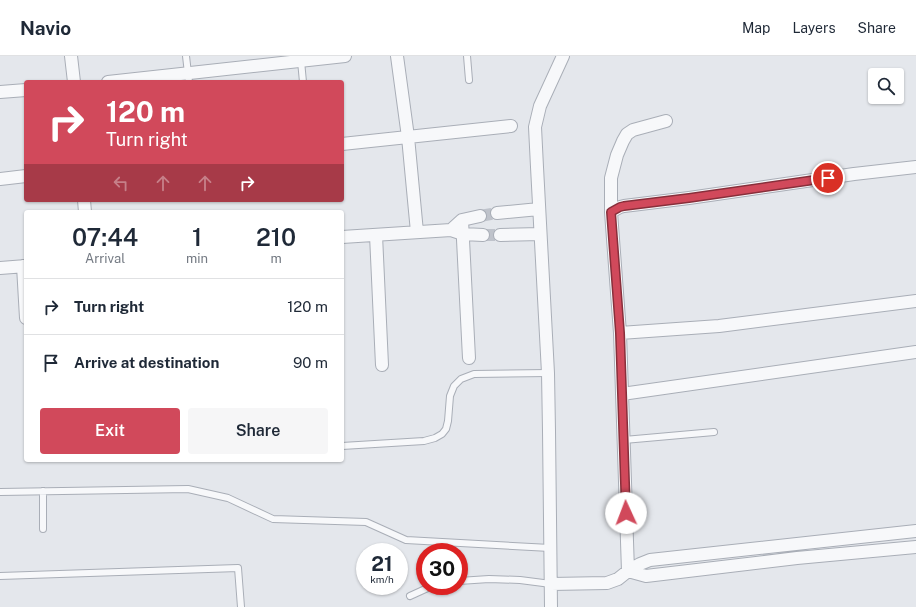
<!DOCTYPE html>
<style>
body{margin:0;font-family:"Public Sans",sans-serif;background:#f6f6f7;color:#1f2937;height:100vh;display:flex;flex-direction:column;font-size:15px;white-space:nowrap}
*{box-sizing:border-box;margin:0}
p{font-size:13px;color:#747a83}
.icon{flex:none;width:22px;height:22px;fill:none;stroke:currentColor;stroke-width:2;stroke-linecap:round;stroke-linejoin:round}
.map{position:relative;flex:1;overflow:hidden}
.panel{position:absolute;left:24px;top:154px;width:320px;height:252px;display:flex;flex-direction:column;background:#fff;border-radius:4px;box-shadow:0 1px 3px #0004}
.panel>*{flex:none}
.hud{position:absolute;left:24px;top:24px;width:320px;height:122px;border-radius:4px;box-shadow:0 1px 3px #0004;background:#d1495b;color:#fff;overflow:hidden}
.buttons{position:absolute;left:868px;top:12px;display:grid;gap:8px}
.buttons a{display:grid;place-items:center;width:36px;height:36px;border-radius:4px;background:#fff;box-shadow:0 1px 3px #0004;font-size:20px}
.speed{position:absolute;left:356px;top:487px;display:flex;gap:8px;font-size:20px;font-weight:700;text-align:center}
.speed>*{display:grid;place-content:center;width:52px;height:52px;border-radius:50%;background:#fff;box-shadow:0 1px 3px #0004;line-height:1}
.speed small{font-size:10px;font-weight:400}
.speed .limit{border:6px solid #d22;background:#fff;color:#111}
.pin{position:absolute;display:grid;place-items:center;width:34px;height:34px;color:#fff;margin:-17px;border:2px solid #fff;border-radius:50%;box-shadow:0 1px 4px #0007}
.me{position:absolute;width:44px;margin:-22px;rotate:358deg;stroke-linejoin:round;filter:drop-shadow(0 0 3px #0008)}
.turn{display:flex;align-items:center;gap:14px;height:84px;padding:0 16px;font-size:18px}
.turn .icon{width:52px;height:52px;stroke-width:2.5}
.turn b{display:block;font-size:28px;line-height:34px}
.lanes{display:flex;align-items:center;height:38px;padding:0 16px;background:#0003;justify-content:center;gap:20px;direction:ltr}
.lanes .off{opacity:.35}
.eta{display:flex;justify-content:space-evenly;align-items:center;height:68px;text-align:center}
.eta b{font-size:24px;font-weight:600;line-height:28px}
.button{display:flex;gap:8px;margin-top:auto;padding:8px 16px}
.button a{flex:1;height:46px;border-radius:4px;background:#d1495b;color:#fff;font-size:16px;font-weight:600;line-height:46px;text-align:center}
.button a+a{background:#f6f6f7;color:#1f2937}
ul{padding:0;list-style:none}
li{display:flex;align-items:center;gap:12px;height:56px;padding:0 16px;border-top:1px solid #e0e1e3}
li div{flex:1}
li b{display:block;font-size:15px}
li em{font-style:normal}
header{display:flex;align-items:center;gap:24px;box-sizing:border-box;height:56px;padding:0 20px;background:#fff;border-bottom:1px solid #e0e1e3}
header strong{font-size:19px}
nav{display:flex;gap:22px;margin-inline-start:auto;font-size:14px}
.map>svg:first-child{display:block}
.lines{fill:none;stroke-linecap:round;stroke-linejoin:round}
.minor-tunnel{stroke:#bfc3cb;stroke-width:12;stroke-dasharray:12 6;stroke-linecap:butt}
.service-casing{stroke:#a9aeb7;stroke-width:8}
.minor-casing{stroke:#a9aeb7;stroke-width:14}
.service{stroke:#f7f8fa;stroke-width:6}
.minor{stroke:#f7f8fa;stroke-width:12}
.route-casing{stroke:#882f3b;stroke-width:10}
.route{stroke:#d1495b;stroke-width:7}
</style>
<header>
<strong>Navio</strong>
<nav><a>Map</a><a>Layers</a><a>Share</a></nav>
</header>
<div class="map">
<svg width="916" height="551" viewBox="0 0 916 551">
<rect width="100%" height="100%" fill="#e4e7ec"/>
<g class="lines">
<path class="minor-tunnel" d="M480,160L497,157
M483,179H500"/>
<defs>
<path id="service" d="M186,0L189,26
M467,0L469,24
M301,5L303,26
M624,384L714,376
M342,390L424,385L435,382L442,378L446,373L448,365L450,340L454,330L461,323L474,318L548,317
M43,435V473
M0,436L188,433L228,442L273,463L366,466L406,484L550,492
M0,520L238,512L241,551
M459,525L489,523L520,524L551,528
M410,540L432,530"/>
<path id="minor" d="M71,0L74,26
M397,0L408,81L417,176
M108,26L345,0
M0,36L26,34
M666,65L633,74L627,78L623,85L617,99L611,122V156L620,277L628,515L646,520L797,502L916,491
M342,88L511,70
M0,123L26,120
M84,144L85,156
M611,156L620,151L624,150L689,142L854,118L916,111
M497,157L539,153
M480,160L462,164L451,174L463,178L483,179
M462,164L469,302
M376,179L382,309
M500,179L540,178
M342,181L451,174
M23,210L26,262
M0,212L26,210
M620,277L719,270L916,245
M622,338L916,296
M551,528L607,527L618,523L628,515L640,508L650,504L916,475
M551,551L549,375L548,317L537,111L535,71L540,50L563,0"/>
</defs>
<use href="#service" class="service-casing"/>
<use href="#minor" class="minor-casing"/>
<use href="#service" class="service"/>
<use href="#minor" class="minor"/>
</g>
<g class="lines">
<defs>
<path id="route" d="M626,457L620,277L611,156L620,151L624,150L689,142L828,122"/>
</defs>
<use href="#route" class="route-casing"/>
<use href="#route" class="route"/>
</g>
</svg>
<div class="buttons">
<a><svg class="icon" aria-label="search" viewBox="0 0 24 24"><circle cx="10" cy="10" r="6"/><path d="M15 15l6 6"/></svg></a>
</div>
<div class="speed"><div>21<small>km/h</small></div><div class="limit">30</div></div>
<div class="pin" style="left:828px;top:122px;background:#d93025"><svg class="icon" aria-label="arrive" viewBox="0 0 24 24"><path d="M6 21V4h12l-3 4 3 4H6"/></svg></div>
<svg class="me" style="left:626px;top:457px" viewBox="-20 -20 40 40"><circle r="19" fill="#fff"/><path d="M0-13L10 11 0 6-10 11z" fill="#d1495b"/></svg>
<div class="hud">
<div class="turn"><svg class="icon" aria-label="right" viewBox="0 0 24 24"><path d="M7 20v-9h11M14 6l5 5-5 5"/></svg><div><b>120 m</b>Turn right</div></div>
<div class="lanes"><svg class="icon off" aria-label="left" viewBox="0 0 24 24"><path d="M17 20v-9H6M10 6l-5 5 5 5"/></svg><svg class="icon off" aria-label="ahead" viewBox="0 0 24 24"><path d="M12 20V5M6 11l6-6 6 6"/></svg><svg class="icon off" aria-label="ahead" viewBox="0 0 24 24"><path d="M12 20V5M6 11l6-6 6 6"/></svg><svg class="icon" aria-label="right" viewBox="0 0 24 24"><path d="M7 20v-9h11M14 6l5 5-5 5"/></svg></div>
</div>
<section class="panel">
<div class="eta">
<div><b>07:44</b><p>Arrival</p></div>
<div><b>1</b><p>min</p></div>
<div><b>210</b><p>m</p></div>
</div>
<ul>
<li><svg class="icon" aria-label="right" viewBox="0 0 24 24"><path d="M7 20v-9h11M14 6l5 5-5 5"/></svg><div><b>Turn right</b></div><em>120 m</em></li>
<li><svg class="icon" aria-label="arrive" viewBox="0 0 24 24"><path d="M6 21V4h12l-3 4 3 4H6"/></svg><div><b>Arrive at destination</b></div><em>90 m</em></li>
</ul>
<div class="button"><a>Exit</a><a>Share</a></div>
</section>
</div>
